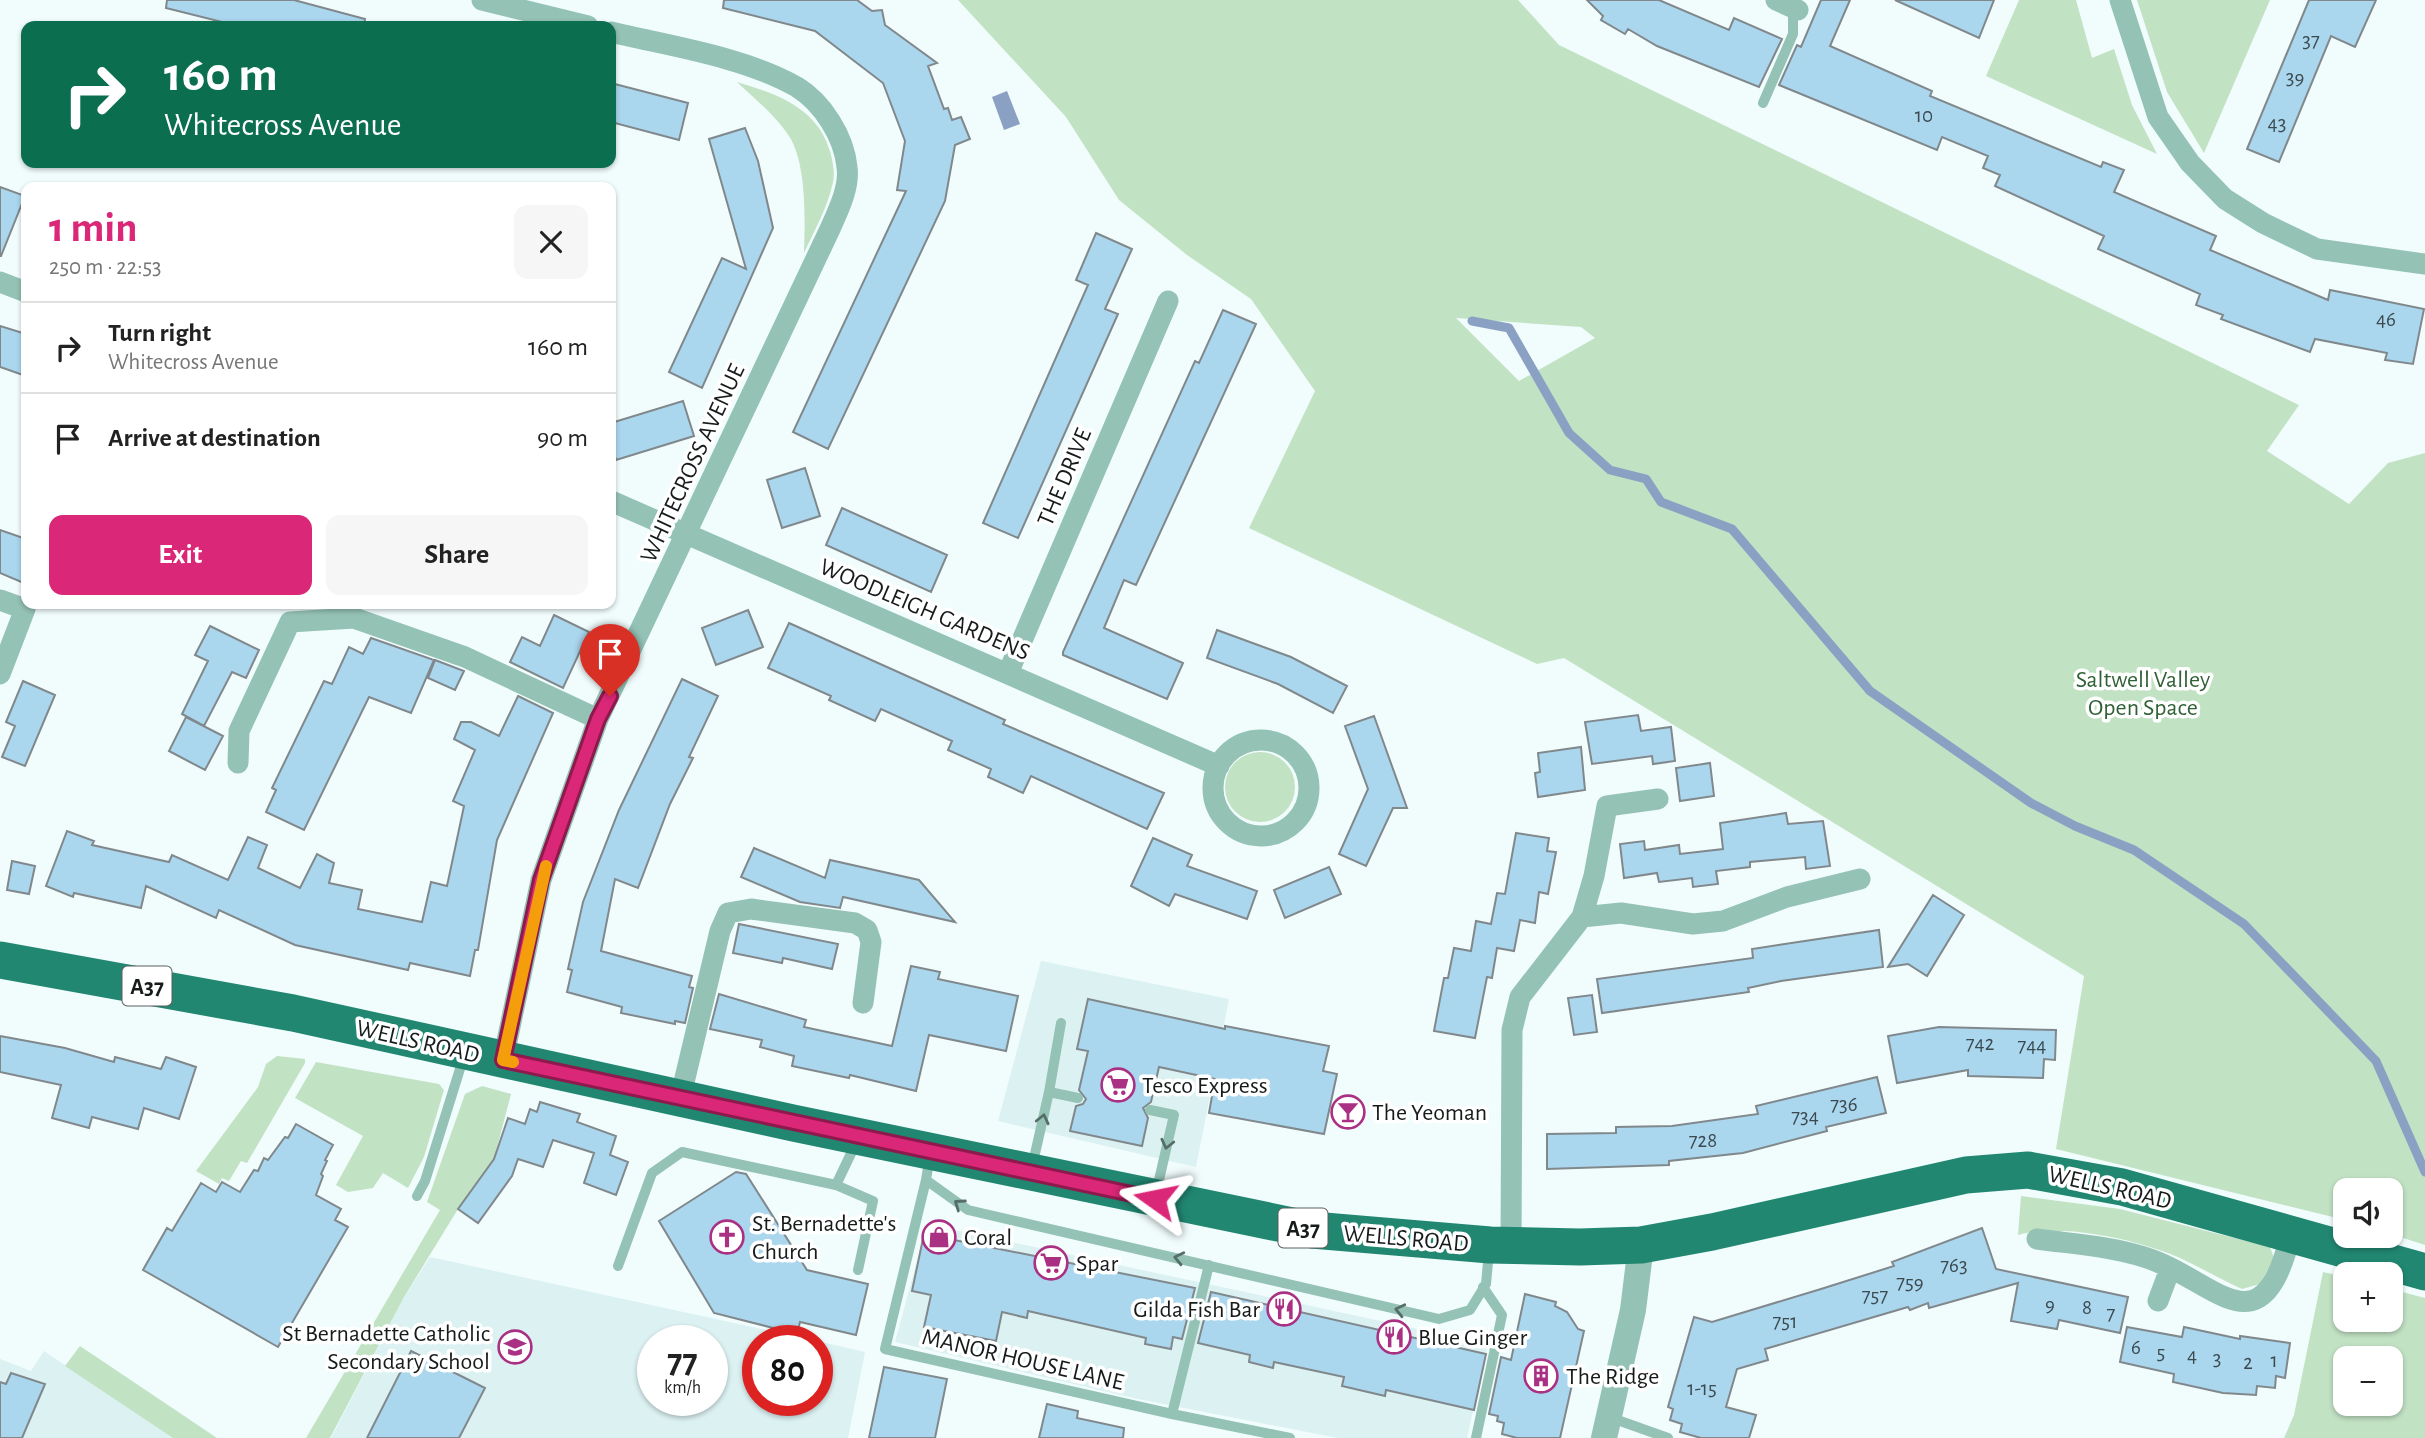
<!DOCTYPE html>
<meta charset="utf-8">
<style>
body{margin:0;font-family:"Alegreya Sans",sans-serif;background:#f6f6f6;color:#222;height:100vh;display:flex;flex-direction:column;font-size:26px;white-space:nowrap}
*{box-sizing:border-box;margin:0}
p{font-size:23px;color:#767676}
.icon{flex:none;width:38px;height:38px;fill:none;stroke:currentColor;stroke-width:2;stroke-linecap:round;stroke-linejoin:round}
.map{position:relative;flex:1;overflow:hidden}
.panel{position:absolute;left:21px;top:182px;width:595px;height:427px;display:flex;flex-direction:column;background:#fff;border-radius:14px;box-shadow:0 2px 5px #0004}
.panel>*{flex:none}
.banner{position:absolute;left:21px;top:21px;width:595px;height:147px;border-radius:14px;box-shadow:0 2px 5px #0004;background:#0b6e4f;color:#fff;overflow:hidden}
.fabs{position:absolute;left:2333px;top:1178px;display:grid;gap:14px}
.fabs a{display:grid;place-items:center;width:70px;height:70px;border-radius:14px;background:#fff;box-shadow:0 2px 5px #0004;font-size:35px}
.speed{position:absolute;left:637px;top:1325px;display:flex;gap:14px;font-size:35px;font-weight:700;text-align:center}
.speed>*{display:grid;place-content:center;width:91px;height:91px;border-radius:50%;background:#fff;box-shadow:0 2px 5px #0004;line-height:1}
.speed small{font-size:18px;font-weight:400}
.speed .limit{border:10px solid #d22;background:#fff;color:#111}
.pin{position:absolute;display:grid;place-items:center;width:60px;height:60px;color:#fff;margin:-72px -30px;border-radius:50% 50% 50% 0;rotate:-45deg;box-shadow:0 0 7px #0007}
.pin .icon{rotate:45deg}
.me{position:absolute;width:77px;margin:-38px;rotate:282deg;stroke-linejoin:round;filter:drop-shadow(0 0 5px #0008)}
.turn{display:flex;align-items:center;gap:24px;height:147px;padding:0 28px;font-size:32px}
.turn .icon{width:91px;height:91px;stroke-width:2.5}
.turn b{display:block;font-size:49px;line-height:60px}
.round{display:grid;place-items:center;flex:none;width:74px;height:74px;border-radius:14px;background:#f6f6f6}
.overview{display:flex;align-items:center;justify-content:space-between;height:119px;padding:0 28px}
h1{font-size:42px;font-weight:700;line-height:52px;color:#db2777}
.cta{display:flex;gap:14px;margin-top:auto;padding:14px 28px}
.cta a{flex:1;height:80px;border-radius:14px;background:#db2777;color:#fff;font-size:28px;font-weight:700;line-height:80px;text-align:center}
.cta a+a{background:#f6f6f6;color:#222}
ul{padding:0;list-style:none}
li{display:flex;align-items:center;gap:21px;height:91px;padding:0 28px;border-top:2px solid #e0e0e0}
li div{flex:1}
li b{display:block;font-size:26px}
li em{font-style:normal}
.map>svg:first-child{display:block}
.built{fill:#dcf1f2;fill-rule:evenodd}
.green{fill:#c2e2c4;fill-rule:evenodd}
.water{fill:#8ba1c4}
.lines{fill:none;stroke-linecap:round;stroke-linejoin:round}
.stream{stroke:#8ba1c4;stroke-width:9}
.building{fill:#aad7ee;stroke:#80888c;stroke-width:2}
.service{stroke:#94c2b4;stroke-width:10}
.minor{stroke:#94c2b4;stroke-width:21}
.tertiary{stroke:#94c2b4;stroke-width:26}
.trunk{stroke:#218771;stroke-width:37}
.oneway{stroke:#566e68}
.route-casing{stroke:#8e194d;stroke-width:18}
.route{stroke:#db2777;stroke-width:12}
.slow{stroke:#f59e0b;stroke-width:12}
.labels{text-anchor:middle;stroke-width:7;stroke-linejoin:round;paint-order:stroke}
.number-label{font-size:21px;fill:#3c4a50}
.shield{fill:#fff;stroke:#5d5f5f;stroke-width:2}
.shield-label{font-size:23px;font-weight:bold;fill:#171b1b}
.street-label{font-size:24px;fill:#171b1b;stroke:#fff}
.park-label{font-size:24px;fill:#316237;stroke:#fff}
.poi-label{font-size:24px;fill:#171b1b;stroke:#fff;text-anchor:start}
</style>
<div class="map">
<svg width="2425" height="1438" viewBox="0 0 2425 1438">
<rect width="100%" height="100%" fill="#f1fcfd"/>
<path class="built" d="M1041,961L1229,999L1196,1167L998,1121Z
M927,1224L1488,1344L1467,1438H1338L1138,1399L895,1342Z
M430,1257L813,1340H758V1400H817V1341L865,1352L848,1438H331L404,1297ZM653,1340H712V1400H653Z
M44,1351L173,1438H0V1359L31,1371Z"/>
<path class="green" d="M958,0H1518L1559,45L2299,405L2267,451L2349,504L2388,463L2425,453V1245L2391,1234L2390,1190H2345V1220L2056,1149L2084,976L1564,658L1537,664L1249,528L1315,391L1251,299L1187,255L1119,200L1066,117ZM1456,318L1581,327L1595,338L1519,381Z
M2019,0H2076L2092,58L2114,49L2132,105L2157,154L1986,76Z
M2137,0H2270L2204,153L2167,92Z
M737,82C778,94 820,109 831,155C833,163 835,174 833,182C828,207 814,231 804,253C805,221 807,164 789,136C775,115 755,99 737,82Z
M1225 787a35 35 0 1 1 70 0a35 35 0 1 1-70 0Z
M277,1056L305,1059V1063L247,1163L241,1161L229,1181L222,1178L219,1184L196,1171L258,1087L266,1064Z
M316,1062L439,1084L444,1090L424,1157L408,1188L383,1173L373,1188L348,1192L336,1185L363,1136L295,1098Z
M482,1086L511,1094L494,1159L458,1209L404,1297L330,1438H306L440,1210L427,1202L465,1094Z
M2021,1196L2120,1209L2270,1247L2274,1258L2260,1284L2242,1289C2217,1278 2194,1263 2168,1253C2128,1238 2060,1223 2018,1235Z
M2323,1272L2345,1277V1320H2390L2391,1289L2425,1298V1438H2284L2294,1415ZM2345,1358H2390V1404H2345Z
M80,1346L217,1438H173L65,1366Z"/>
<path class="water" d="M1007,91L1020,124L1004,130L992,97Z"/>
<g class="lines">
<path class="stream" d="M1472,321L1509,328L1569,433L1610,470L1646,479L1661,502L1732,529L1870,691L2031,803L2075,826L2134,850L2244,924L2376,1061L2425,1172"/>
</g>
<path class="building" d="M167,0H294L365,19L364,26H238L166,8Z
M724,0H857L872,11L882,10L885,25L937,63L928,66L944,109L948,108L952,120L961,117L970,139L955,145L945,201L828,449L793,432L906,191L897,190L905,141L883,83L815,31L723,8Z
M1587,0H1659L1729,30L1734,18L1782,39L1759,87L1657,46L1628,29L1625,34L1601,20L1603,16Z
M1821,0H1850L1830,46L1932,91L1930,96L2101,167L2103,162L2124,170L2114,192L2216,236L2210,250L2328,300L2330,290L2424,309L2413,364L2385,360L2387,353L2315,339L2310,352L2221,319L2223,315L2196,305L2200,294L2098,249L2104,236L1995,186L2000,175L1983,168L1988,156L1942,137L1937,150L1779,85L1797,45L1801,47Z
M1895,0H1994L1979,38Z
M2309,0H2376L2355,47L2331,36L2279,162L2247,149Z
M611,83L688,103L679,140L611,122Z
M745,128L758,161L773,228L702,388L669,372L722,258L746,269L709,139Z
M0,187L25,196L1,256H0Z
M1096,233L1132,249L1105,309L1118,314L1018,538L983,523L1088,285L1076,280Z
M1223,310L1256,324L1136,585L1124,580L1104,628L1183,663L1167,699L1063,655V652L1195,361L1199,363Z
M0,326L26,334V376L0,367Z
M683,401L694,436L616,460L611,443V423Z
M805,468L820,516L782,528L767,480Z
M842,508L947,555L931,592L826,545Z
M0,530L26,539V584L0,573Z
M748,610L763,647L716,665L702,628Z
M554,615L589,632L563,688L510,662L522,637L540,646Z
M789,623L1005,720L1003,724L1164,793L1147,829L1031,776L1023,793L988,777L991,769L948,750L952,741L881,709L875,721L829,700L831,696L768,668Z
M210,626L259,650L246,678L232,672L204,726L182,714L208,661L195,655Z
M1217,630L1291,657L1347,686L1333,713L1278,684L1207,658Z
M371,638L434,660L411,713L369,697L304,830L266,812L276,790L272,788L324,681L332,684L349,647L363,654Z
M435,660L464,671L455,690L428,678Z
M682,679L718,696L689,757L693,758L670,804L638,888L615,879L601,951L692,976L689,987L693,988L685,1023L675,1021V1024L621,1013L622,1007L567,992L572,970L568,969L583,902L619,810Z
M23,681L55,695L25,766L2,757L15,726L6,722Z
M518,696L553,713L497,840L478,950H475L470,976L410,963L408,970L295,945L219,910L216,918L146,886L141,908L74,893L73,897L46,886L67,831L94,841L92,845L169,862L172,855L228,880L248,837L267,845L258,868L300,888L317,854L334,863L329,883L362,890L358,909L422,922L431,882L447,886L464,806L453,801L475,750L454,739L461,722H471L499,736Z
M1638,715L1641,731L1671,727L1675,761L1653,764L1652,756L1592,764L1585,722Z
M1374,716L1407,808H1393L1366,866L1339,854L1368,789L1345,726Z
M186,717L223,736L205,770L169,751Z
M1581,747L1585,790L1538,797L1535,773L1540,772L1538,753Z
M1710,763L1714,796L1680,801L1676,768Z
M1786,813L1788,824L1823,821L1830,866L1806,869L1805,857L1750,862V867L1716,871L1718,884L1693,887L1692,878L1659,882L1657,873L1624,878L1620,844L1644,841L1645,850L1679,845L1680,854L1723,849L1720,823Z
M1516,833L1549,838L1547,851L1556,852L1548,894L1539,892L1535,923L1520,920L1514,951L1497,948L1492,978L1487,977L1475,1038L1434,1031L1444,978H1448L1454,948L1471,951L1476,921L1491,924L1497,893L1505,894Z
M1153,838L1192,855L1187,866L1257,891L1247,919L1175,894L1169,906L1131,886Z
M754,848L825,878L830,860L919,880L955,922L843,897L840,908L800,902L741,877Z
M12,861L35,866L29,894L7,890Z
M1329,867L1341,894L1285,918L1274,890Z
M1933,895L1964,915L1927,976L1908,964L1888,967Z
M739,924L838,944L832,969L783,958L782,963L733,953Z
M1879,930L1883,967L1781,981L1748,988L1749,992L1602,1013L1597,979L1753,958L1752,949Z
M911,966L940,972L938,979L1018,996L1006,1051L929,1035L916,1091L850,1075L849,1078L792,1066L794,1056L760,1047L762,1040L710,1029L719,994L806,1020L804,1027L892,1046Z
M1592,995L1597,1032L1574,1035L1568,998Z
M1088,999L1225,1029V1026L1329,1046L1323,1071L1337,1074L1324,1134L1209,1113L1215,1079L1159,1067L1151,1102L1143,1108L1148,1118L1142,1146L1070,1131L1076,1106L1083,1104L1086,1099L1079,1090L1088,1051L1077,1049Z
M1939,1027L2056,1030L2055,1060L2044,1059L2043,1078L1968,1076V1070L1897,1083L1888,1036Z
M0,1036L65,1048L114,1062L115,1057L161,1069L166,1057L196,1067L179,1119L144,1108L138,1129L92,1117L89,1128L52,1118L61,1085L0,1072Z
M1877,1077L1886,1113L1826,1127L1827,1131L1743,1153L1669,1161V1165L1547,1169V1134L1616,1133V1127L1672,1126L1758,1114L1756,1106Z
M540,1102L580,1114L577,1122L616,1136L610,1155L628,1162L616,1195L584,1183L594,1153L553,1140L543,1167L518,1159L512,1176L478,1223L458,1209L494,1159L508,1118L525,1124L530,1109L537,1112Z
M296,1124L333,1145L325,1160L327,1161L321,1174L323,1176L316,1195L341,1209L335,1220L348,1227L278,1347L143,1270L167,1228L172,1231L201,1183L216,1192L222,1182L240,1192L254,1170L258,1171L264,1158L268,1160L285,1137L288,1138Z
M736,1172L746,1174L807,1270L868,1284L856,1335L800,1322L797,1334L714,1313L659,1221Z
M1982,1228L1996,1269L2128,1297L2120,1333L2059,1320L2057,1329L2011,1321L2018,1283L1929,1308L1928,1303L1910,1310L1908,1307L1765,1349L1768,1360L1737,1369L1726,1407L1756,1415L1749,1438H1701L1680,1432L1682,1424L1670,1420L1673,1409L1668,1407L1694,1317L1712,1322L1821,1289L1894,1266L1892,1262Z
M924,1234L1195,1288L1182,1339L1173,1337L1171,1349L1145,1344L1146,1338L1028,1311L1027,1318L1002,1312L996,1341L924,1327L931,1295L912,1291Z
M1211,1292L1486,1354L1474,1410L1386,1390L1385,1396L1342,1386L1344,1377L1274,1362L1273,1368L1249,1362L1250,1355L1198,1343Z
M1525,1294L1556,1302L1555,1306L1567,1312L1578,1329L1584,1331L1560,1438H1517L1502,1434L1504,1423L1497,1421L1498,1416L1489,1414L1501,1357L1511,1360Z
M2127,1327L2182,1337L2184,1327L2240,1339V1336L2290,1343L2285,1378L2276,1376L2275,1388L2257,1386L2256,1395L2223,1393L2173,1382L2174,1374L2120,1362Z
M411,1351L485,1388L459,1438H367Z
M884,1367L947,1379L935,1438H869Z
M11,1373L45,1384L22,1438H0V1382L6,1384Z
M1047,1404L1078,1411L1077,1418L1124,1428L1123,1438H1039Z"/>
<g class="lines">
<path class="service" d="M1763,103L1793,34V8
M1049,1092L1061,1023
M1150,1110L1174,1115L1156,1193
M930,1155L926,1180L968,1210L1439,1319L1470,1310L1486,1284L1489,1251
M1032,1167L1049,1092L1078,1098
M926,1180L885,1349L1172,1414L1209,1265
M836,1185L873,1201L858,1270
M417,1196L425,1181L464,1056
M618,1266L652,1173L682,1152L836,1185L856,1143
M1172,1414L1290,1438
M1609,1417L1668,1438
M1476,1438L1502,1315L1483,1287"/>
<path class="minor" d="M482,0L588,26
M1776,0L1798,10
M2120,0L2158,117L2190,163L2225,199L2263,223L2317,249L2425,264
M0,282L26,292
M611,501L1219,766
M0,600L25,609L0,674
M1008,673L1168,301
M1213 788a48 48 0 1 1 96 0a48 48 0 1 1-96 0Z
M238,763L239,731L290,622L354,618L465,657L598,719
M1582,917L1594,876L1607,806L1658,799
M503,1060L541,880L598,719L830,229C838,211 850,187 847,167C844,137 823,103 797,87C745,57 669,46 611,32
M680,1099L720,931L728,913L751,909L855,923L867,930L871,942L863,1003
M2037,1239C2073,1244 2110,1246 2144,1257C2214,1278 2261,1358 2291,1233
M1511,1245L1512,1030L1520,997L1582,917L1621,913L1693,924L1723,921L1787,897L1860,879
M2158,1301L2170,1269"/>
<path class="tertiary" d="M1604,1438L1633,1310L1641,1245"/>
<path class="trunk" d="M0,960L293,1013L793,1123L1312,1230L1490,1245L1580,1247L1641,1245L1712,1232L1966,1175L2028,1170L2122,1187L2425,1272"/>
</g>
<defs><path id="oneway-chevron" d="M-2-3.5L2.5 0L-2 3.5" fill="none" stroke-width="1.6" stroke-linecap="round" stroke-linejoin="round" transform="scale(1.75)"/></defs>
<g class="oneway">
<use href="#oneway-chevron" transform="translate(1043 1119) rotate(-77)"/>
<use href="#oneway-chevron" transform="translate(1167 1144) rotate(103)"/>
<use href="#oneway-chevron" transform="translate(959 1204) rotate(-145)"/>
<use href="#oneway-chevron" transform="translate(1179 1258) rotate(-167)"/>
<use href="#oneway-chevron" transform="translate(1400 1310) rotate(-167)"/>
</g>
<g class="lines">
<defs>
<path id="route" d="M610,696L598,719L541,880L503,1060L1155,1199"/>
</defs>
<use href="#route" class="route-casing"/>
<use href="#route" class="route"/>
<path class="slow" d="M513,1062L503,1060L546,866"/>
</g>
<defs>
<symbol id="supermarket-ring" viewBox="-11 -11 22 22"><circle r="9.5" fill="#fff" stroke="#aa3084" stroke-width="1.5"/><path d="M-6-5.5h2.5l.6 2H6L4.5 2H-2.5L-4.4-4H-6ZM-1.5 3.2a1.3 1.3 0 1 0 .1 0ZM3 3.2a1.3 1.3 0 1 0 .1 0Z" fill="#aa3084"/></symbol>
<symbol id="bar-ring" viewBox="-11 -11 22 22"><circle r="9.5" fill="#fff" stroke="#aa3084" stroke-width="1.5"/><path d="M-6-5H6L.8 .8V4.5H3.5V6h-7V4.5H-.8V.8Z" fill="#aa3084"/></symbol>
<symbol id="church-ring" viewBox="-11 -11 22 22"><circle r="9.5" fill="#fff" stroke="#aa3084" stroke-width="1.5"/><path d="M-1.2-6h2.4v3.5h3.3v2.4h-3.3V6h-2.4V-.1h-3.3v-2.4h3.3Z" fill="#aa3084"/></symbol>
<symbol id="shop-ring" viewBox="-11 -11 22 22"><circle r="9.5" fill="#fff" stroke="#aa3084" stroke-width="1.5"/><path d="M-5-2.5h2.3a2.7 3.5 0 0 1 5.4 0H5L5.5 6h-11ZM-1.5-2.5h3a1.5 2.3 0 0 0-3 0Z" fill="#aa3084"/></symbol>
<symbol id="restaurant-ring" viewBox="-11 -11 22 22"><circle r="9.5" fill="#fff" stroke="#aa3084" stroke-width="1.5"/><path d="M-5-6h1v4h1v-4h1v4h1v-4h1v5L-1.5 .5V6h-2V.5L-5-1ZM5-6V6H3V1.5H1.5Q1.5-4 5-6Z" fill="#aa3084"/></symbol>
<symbol id="school-ring" viewBox="-11 -11 22 22"><circle r="9.5" fill="#fff" stroke="#aa3084" stroke-width="1.5"/><path d="M0-5L7-2L0 1L-7-2ZM-4 1L0 2.5L4 1V4Q0 6-4 4Z" fill="#aa3084"/></symbol>
<symbol id="building-ring" viewBox="-11 -11 22 22"><circle r="9.5" fill="#fff" stroke="#aa3084" stroke-width="1.5"/><path d="M-4-6H4V6H1V3H-1V6H-4ZM-2.5-4.3h1.7v1.8h-1.7ZM.8-4.3h1.7v1.8H.8ZM-2.5-1h1.7V.8h-1.7ZM.8-1h1.7V.8H.8Z" fill="#aa3084"/></symbol>
</defs>
<g fill-rule="evenodd">
<use href="#supermarket-ring" x="1099" y="1066" width="38" height="38"/>
<use href="#bar-ring" x="1329" y="1093" width="38" height="38"/>
<use href="#church-ring" x="708" y="1218" width="38" height="38"/>
<use href="#shop-ring" x="920" y="1218" width="38" height="38"/>
<use href="#supermarket-ring" x="1032" y="1244" width="38" height="38"/>
<use href="#restaurant-ring" x="1265" y="1290" width="38" height="38"/>
<use href="#restaurant-ring" x="1375" y="1318" width="38" height="38"/>
<use href="#school-ring" x="496" y="1328" width="38" height="38"/>
<use href="#building-ring" x="1522" y="1357" width="38" height="38"/>
</g>
<g class="labels">
<g class="number-label">
<text x="2311" y="47">37</text>
<text x="2295" y="84">39</text>
<text x="1924" y="122">10</text>
<text x="2277" y="130">43</text>
<text x="2386" y="326">46</text>
<text x="1980" y="1050">742</text>
<text x="2032" y="1052">744</text>
<text x="1844" y="1111">736</text>
<text x="1805" y="1123">734</text>
<text x="1703" y="1147">728</text>
<text x="1954" y="1272">763</text>
<text x="1910" y="1289">759</text>
<text x="1875" y="1302">757</text>
<text x="2050" y="1311">9</text>
<text x="2087" y="1314">8</text>
<text x="2111" y="1320">7</text>
<text x="1785" y="1328">751</text>
<text x="2136" y="1354">6</text>
<text x="2161" y="1359">5</text>
<text x="2192" y="1362">4</text>
<text x="2217" y="1365">3</text>
<text x="2274" y="1367">1</text>
<text x="2248" y="1369">2</text>
<text x="1702" y="1395">1-15</text>
</g>
<g class="shield">
<rect x="122.5" y="966.5" width="49" height="39" rx="5"/>
<rect x="1278.5" y="1208.5" width="49" height="39" rx="5"/>
</g>
<g class="shield-label">
<text x="147" y="994">A37</text>
<text x="1303" y="1236">A37</text>
</g>
<g class="street-label">
<text transform="translate(692 463) rotate(-65)" y="8">WHITECROSS AVENUE</text>
<text transform="translate(1064 477) rotate(-67)" y="8">THE DRIVE</text>
<text transform="translate(925 609) rotate(23)" y="8">WOODLEIGH GARDENS</text>
<text transform="translate(418 1041) rotate(13)" y="8">WELLS ROAD</text>
<text transform="translate(2110 1187) rotate(13)" y="8">WELLS ROAD</text>
<text transform="translate(1406 1238) rotate(5)" y="8">WELLS ROAD</text>
<text transform="translate(1023 1359) rotate(13)" y="8">MANOR HOUSE LANE</text>
</g>
<g class="park-label">
<text x="2143" y="687">Saltwell Valley<tspan x="2143" dy="28">Open Space</tspan></text>
</g>
<g class="poi-label">
<text x="1142" y="1093">Tesco Express</text>
<text x="1372" y="1120">The Yeoman</text>
<text x="752" y="1231">St. Bernadette's<tspan x="752" dy="28">Church</tspan></text>
<text x="964" y="1245">Coral</text>
<text x="1076" y="1271">Spar</text>
<text x="1260" y="1317" text-anchor="end">Gilda Fish Bar</text>
<text x="490" y="1341" text-anchor="end">St Bernadette Catholic<tspan x="490" dy="28">Secondary School</tspan></text>
<text x="1418" y="1345">Blue Ginger</text>
<text x="1566" y="1384">The Ridge</text>
</g>
</g>
</svg>
<div class="fabs">
<a><svg class="icon" aria-label="sound" viewBox="0 0 24 24"><path d="M4 9h4l5-4v14l-5-4H4zM17 9q2 3 0 6"/></svg></a>
<a>+</a>
<a>−</a>
</div>
<div class="speed"><div>77<small>km/h</small></div><div class="limit">80</div></div>
<div class="pin" style="left:610px;top:696px;background:#d93025"><svg class="icon" aria-label="arrive" viewBox="0 0 24 24"><path d="M6 21V4h12l-3 4 3 4H6"/></svg></div>
<svg class="me" style="left:1155px;top:1199px" viewBox="-20 -20 40 40"><path d="M0-17L14 15 0 8-14 15z" fill="#db2777" stroke="#fff" stroke-width="4"/></svg>
<div class="banner">
<div class="turn"><svg class="icon" aria-label="right" viewBox="0 0 24 24"><path d="M7 20v-9h11M14 6l5 5-5 5"/></svg><div><b>160 m</b>Whitecross Avenue</div></div>
</div>
<section class="panel">
<div class="overview"><div><h1>1 min</h1><p>250 m · 22:53</p></div><a class="round"><svg class="icon" aria-label="close" viewBox="0 0 24 24"><path d="M6 6l12 12M18 6L6 18"/></svg></a></div>
<ul>
<li><svg class="icon" aria-label="right" viewBox="0 0 24 24"><path d="M7 20v-9h11M14 6l5 5-5 5"/></svg><div><b>Turn right</b><p>Whitecross Avenue</p></div><em>160 m</em></li>
<li><svg class="icon" aria-label="arrive" viewBox="0 0 24 24"><path d="M6 21V4h12l-3 4 3 4H6"/></svg><div><b>Arrive at destination</b></div><em>90 m</em></li>
</ul>
<div class="cta"><a>Exit</a><a>Share</a></div>
</section>
</div>
